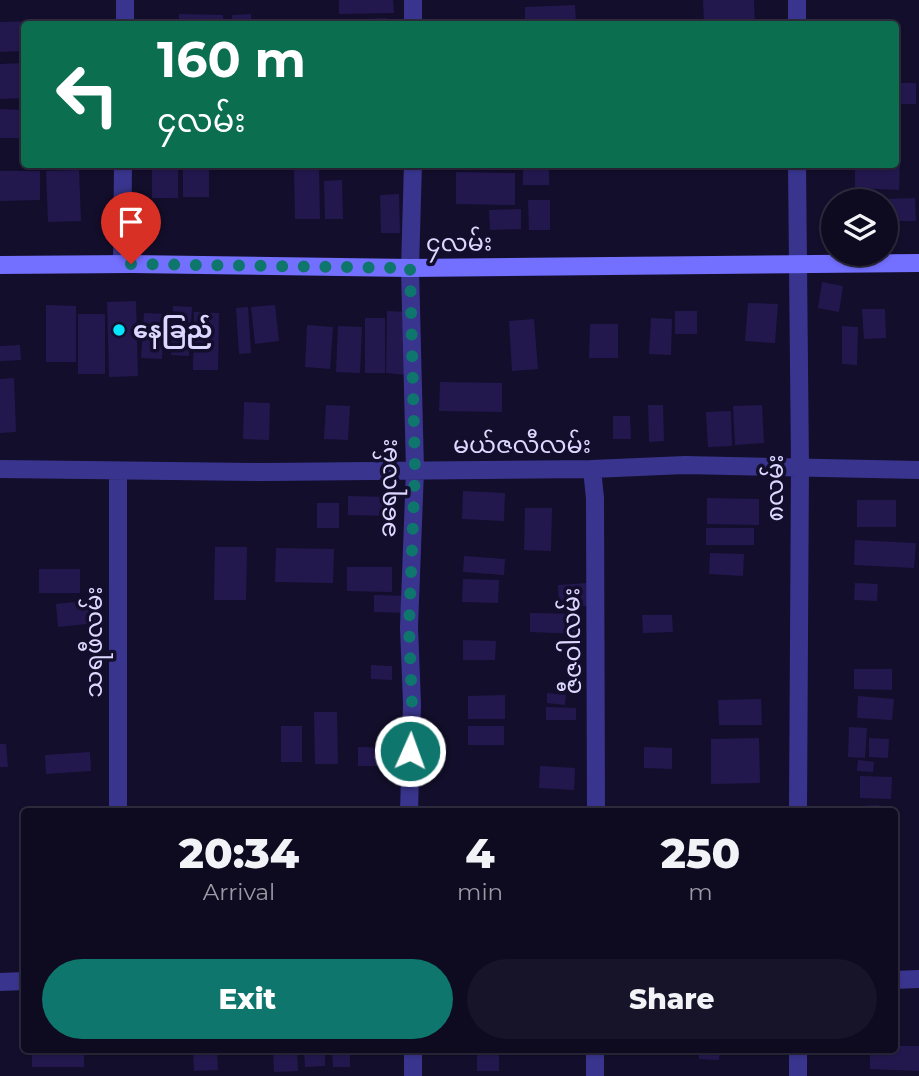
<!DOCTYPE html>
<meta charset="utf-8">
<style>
body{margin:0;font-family:Montserrat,"Noto Sans Myanmar",sans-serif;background:#171329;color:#f1f3f6;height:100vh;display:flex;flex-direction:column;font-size:26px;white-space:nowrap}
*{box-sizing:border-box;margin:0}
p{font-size:23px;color:#9b9aa5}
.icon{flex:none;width:38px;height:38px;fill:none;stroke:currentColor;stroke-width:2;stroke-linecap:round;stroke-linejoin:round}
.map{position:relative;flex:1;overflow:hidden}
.panel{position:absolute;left:21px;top:808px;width:877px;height:245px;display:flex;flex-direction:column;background:#0e0a20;border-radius:7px;box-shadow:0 2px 5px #0004,0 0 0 2px #2e2b3e}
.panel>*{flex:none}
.hud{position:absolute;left:21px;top:21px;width:878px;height:147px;border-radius:7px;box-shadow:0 2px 5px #0004,0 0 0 2px #2e2b3e;background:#0b6e4f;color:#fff;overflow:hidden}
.controls{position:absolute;left:821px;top:189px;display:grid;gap:14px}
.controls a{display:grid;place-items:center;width:77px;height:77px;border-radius:50%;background:#0e0a20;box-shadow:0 2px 5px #0004,0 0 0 2px #2e2b3e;font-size:35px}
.pin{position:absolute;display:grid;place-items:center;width:60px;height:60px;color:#fff;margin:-72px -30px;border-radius:50% 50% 50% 0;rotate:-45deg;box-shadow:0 0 7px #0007}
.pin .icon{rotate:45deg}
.me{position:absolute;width:77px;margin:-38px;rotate:2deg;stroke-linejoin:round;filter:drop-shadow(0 0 5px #0008)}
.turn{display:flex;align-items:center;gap:24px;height:147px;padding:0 21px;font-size:32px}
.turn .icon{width:91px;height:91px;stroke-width:2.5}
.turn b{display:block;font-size:49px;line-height:60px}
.eta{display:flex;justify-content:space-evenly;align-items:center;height:119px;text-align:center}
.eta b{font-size:42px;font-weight:800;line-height:49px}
.action{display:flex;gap:14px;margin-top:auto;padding:14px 21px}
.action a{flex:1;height:80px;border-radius:42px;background:#0f766e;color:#fff;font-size:28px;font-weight:800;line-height:80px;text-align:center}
.action a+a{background:#171329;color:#f1f3f6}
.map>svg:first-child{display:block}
.building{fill:#23184e}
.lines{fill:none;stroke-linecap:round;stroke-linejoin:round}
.street{stroke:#39358e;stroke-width:18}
.secondary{stroke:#736fff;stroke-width:18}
.route{stroke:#0f766e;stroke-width:12;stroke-dasharray:0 21.6}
.poi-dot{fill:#04e5ff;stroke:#130e2b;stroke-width:2.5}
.labels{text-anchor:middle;stroke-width:7;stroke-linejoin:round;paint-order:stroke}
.street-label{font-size:24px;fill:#ddd8ff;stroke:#130e2b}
.poi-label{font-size:24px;font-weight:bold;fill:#ddd8ff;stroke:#130e2b;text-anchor:start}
</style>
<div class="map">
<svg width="919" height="1076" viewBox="0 0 919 1076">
<rect width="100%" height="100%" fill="#130e2b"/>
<path class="building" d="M339,0H393L394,13L339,14Z
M703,0H754L755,24H704Z
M575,5L576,24H525V7Z
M179,14L223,15V24H179Z
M251,14V24H232V15Z
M387,18V24H342V20Z
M38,21V24H24V51L0,52V22Z
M24,63V98L0,99V64Z
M896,83H916V104H896Z
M0,109L23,110V138H0Z
M896,160H900L899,190L855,188V164H896Z
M152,164H178V198H152Z
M183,164H209V197H183Z
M523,164H549V185H523Z
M294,169H319L320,219H295Z
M79,170L81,221L48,222L46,171Z
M0,171H40V200L0,201Z
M456,172L515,173V205L456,204Z
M342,180L343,219H325L324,181Z
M399,194L400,233H381L380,195Z
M915,198L916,221H886V199Z
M528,200H550V230H529Z
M521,209V229L490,230L489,210Z
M137,212H154L153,242L136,241Z
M822,282L843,286L839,312L818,308Z
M136,301L138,376L109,377L107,302Z
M748,303L778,304L775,343L745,341Z
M46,305L76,306V362H46Z
M275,305L279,341L255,344L251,307Z
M173,306L192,307L189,356L171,355Z
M248,307L251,353L239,354L236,308Z
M862,309H885L886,338L864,339Z
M387,311L409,312L407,375L386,373Z
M675,311H697V334H675Z
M194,312L219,313L218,370H193Z
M144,313L165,314L162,359L141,358Z
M78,314H105V374H78Z
M365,318H385V373H365Z
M651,318L672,319L671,355L649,354Z
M534,319L538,369L512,371L509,321Z
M590,324H618V358H589Z
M307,325L333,327L330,369L305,367Z
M338,326L362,327L360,373L336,372Z
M842,326L858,327L857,365L842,364Z
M20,345L21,360L0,361V346Z
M14,378L16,432L0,433V379Z
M440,382L502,383V412L439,411Z
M244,402L270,403L269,440L243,439Z
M326,405L350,406L348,440L324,439Z
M648,405H663L664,441L649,442Z
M762,405L764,443L735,445L733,406Z
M731,411L732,446L708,447L706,412Z
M613,416H630L631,439H613Z
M463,491L505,493L504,521L462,519Z
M348,496L391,497V516L348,515Z
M707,498L759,499V525L707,524Z
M857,500H896V527H857Z
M317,503H339V528H317Z
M525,508H552L551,551L524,550Z
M706,528H754V545H706Z
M855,540L916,543L914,568L854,565Z
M215,547H247L246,600H214Z
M276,548L334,549L333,583L275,582Z
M710,553L744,554L743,576L709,574Z
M464,556L505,559L504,575L463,572Z
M347,567H392V592L347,591Z
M39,569H80V593H39Z
M463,579L499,580L498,603L462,602Z
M587,583L588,606L559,607L558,585Z
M855,583L878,584L877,601L854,600Z
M374,595L408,596V613L374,612Z
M94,600L96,623L58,627L56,604Z
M530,613L579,614L578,634L530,632Z
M642,615H672L673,632L643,633Z
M463,640L496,641L495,660H463Z
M371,665L392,666V680L371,679Z
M854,669H892V690L854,689Z
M547,693L566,695L565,705L547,703Z
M505,695V719H468V696Z
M858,696L894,699L892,720L857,718Z
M761,699L762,725H719L718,700Z
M546,707L576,708V720H546Z
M314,712H337L338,764H315Z
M281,726H302V762H281Z
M468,726H504V745H468Z
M849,727L867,728L865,758L848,757Z
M759,738L760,783L711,784V739Z
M869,738L889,739L888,758L869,757Z
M0,744H6L8,767H0Z
M358,747L392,748V766H358Z
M644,747L672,748V769L644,768Z
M90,752L91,771L46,774L45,755Z
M858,760L874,762L873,772L857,771Z
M540,766L575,768L574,790L539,788Z
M860,776L892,777L891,799L860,798Z
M879,805L880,812H859V806Z
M894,1046H919V1071L870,1069V1050H894Z
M32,1050H84V1067H32Z
M193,1050H217L218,1070L194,1071Z
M273,1050H297L298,1071L274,1072Z
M304,1050H325V1066L305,1067Z
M332,1050H350V1067H333Z
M699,1050H720L719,1060L699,1059Z
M477,1055H499V1071H477Z"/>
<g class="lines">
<path class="street" d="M797,0V24
M125,24V0
M413,24V0
M797,164L800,466L798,812
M122,264L123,164
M0,469L264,472L592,469L685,465L919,470
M592,469L595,498L596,812
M118,812V472
M409,812L412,704L409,627L415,470L410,268L413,164
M894,980L919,979
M0,982L24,981
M595,1050V1076
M798,1050V1076
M413,1076V1050"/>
<path class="secondary" d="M0,265L131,264L410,268L919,263"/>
</g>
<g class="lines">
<path class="route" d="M131,264L410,268L415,470L409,627L412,704L410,751"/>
</g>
<circle class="poi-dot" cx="119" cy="330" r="7"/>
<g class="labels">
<g class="street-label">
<text transform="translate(459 243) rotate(-1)" y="8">၄လမ်း</text>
<text x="522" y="453">မယ်ဇလီလမ်း</text>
<text transform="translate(388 488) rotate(-89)" y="8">ခရေလမ်း</text>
<text transform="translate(775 488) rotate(-90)" y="8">၈လမ်း</text>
<text transform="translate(572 641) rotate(-91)" y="8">ဇီဇဝါလမ်း</text>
<text transform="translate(94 642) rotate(-90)" y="8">သရဖီလမ်း</text>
</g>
<g class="poi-label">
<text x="133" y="338">နေခြည်</text>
</g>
</g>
</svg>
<div class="controls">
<a><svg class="icon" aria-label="layers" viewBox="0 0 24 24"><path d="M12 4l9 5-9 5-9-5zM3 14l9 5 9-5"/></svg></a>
</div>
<div class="pin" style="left:131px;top:264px;background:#d93025"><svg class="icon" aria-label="arrive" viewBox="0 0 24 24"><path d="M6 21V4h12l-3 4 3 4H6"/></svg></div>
<svg class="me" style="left:410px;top:751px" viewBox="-20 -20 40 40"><circle r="17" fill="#0f766e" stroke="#fff" stroke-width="3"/><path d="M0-11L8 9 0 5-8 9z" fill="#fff"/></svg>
<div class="hud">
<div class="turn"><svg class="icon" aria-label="left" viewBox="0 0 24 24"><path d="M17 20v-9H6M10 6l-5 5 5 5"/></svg><div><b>160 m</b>၄လမ်း</div></div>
</div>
<section class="panel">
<div class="eta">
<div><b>20:34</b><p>Arrival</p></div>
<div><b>4</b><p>min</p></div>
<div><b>250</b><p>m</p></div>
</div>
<div class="action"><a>Exit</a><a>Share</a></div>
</section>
</div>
